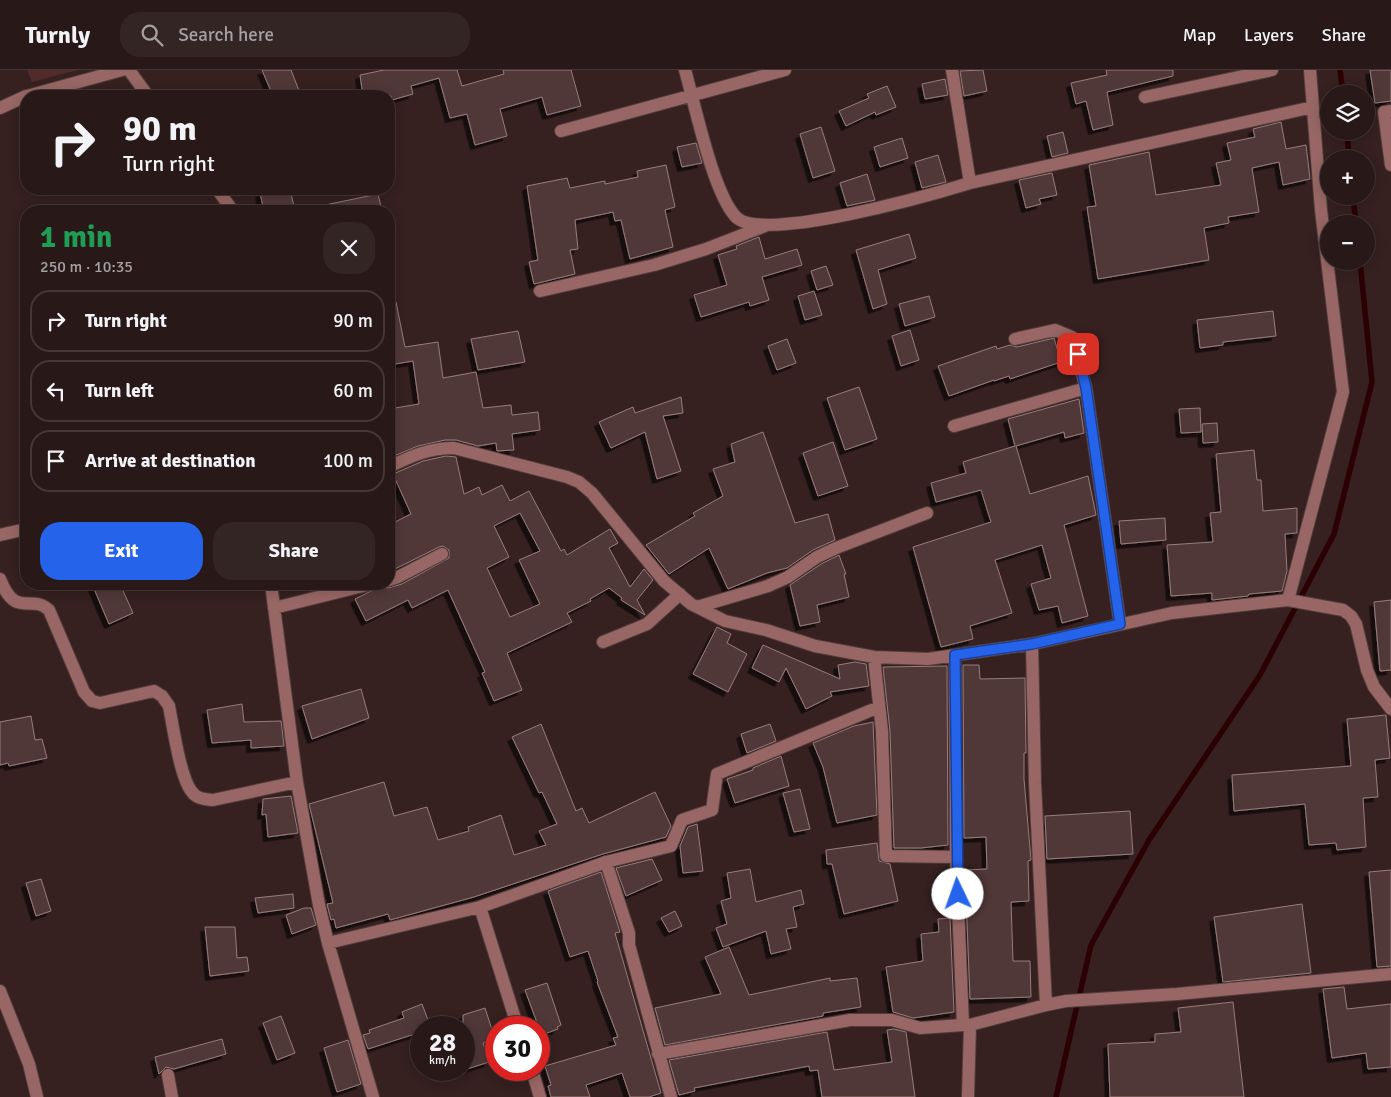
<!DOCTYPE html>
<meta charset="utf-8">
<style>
body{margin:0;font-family:Signika,sans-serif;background:#342525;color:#f1f3f6;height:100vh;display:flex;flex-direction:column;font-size:19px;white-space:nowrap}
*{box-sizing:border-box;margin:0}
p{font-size:16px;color:#a5a0a2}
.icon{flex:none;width:28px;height:28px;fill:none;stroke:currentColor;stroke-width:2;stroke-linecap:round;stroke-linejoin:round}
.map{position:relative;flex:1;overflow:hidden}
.details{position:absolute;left:20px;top:135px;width:375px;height:385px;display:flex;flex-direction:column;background:#281818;border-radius:20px;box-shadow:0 2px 12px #0003,0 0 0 1px #443737}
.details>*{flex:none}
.banner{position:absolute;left:20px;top:20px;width:375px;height:105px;border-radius:20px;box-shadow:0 2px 12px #0003,0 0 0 1px #443737;background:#281818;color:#f1f3f6;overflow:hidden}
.buttons{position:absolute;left:1320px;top:15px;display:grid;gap:10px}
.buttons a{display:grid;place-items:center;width:55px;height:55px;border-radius:50%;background:#281818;box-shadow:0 2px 12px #0003,0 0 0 1px #443737;font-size:25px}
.speed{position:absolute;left:410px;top:946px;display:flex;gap:10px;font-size:25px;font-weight:700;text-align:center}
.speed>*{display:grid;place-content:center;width:65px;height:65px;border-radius:50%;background:#281818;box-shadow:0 2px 12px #0003,0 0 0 1px #443737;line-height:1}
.speed small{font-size:12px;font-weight:400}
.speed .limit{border:8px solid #d22;background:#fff;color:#111}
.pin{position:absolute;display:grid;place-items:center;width:42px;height:42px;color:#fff;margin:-21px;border-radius:10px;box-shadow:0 2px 8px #0006}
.me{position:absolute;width:55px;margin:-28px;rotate:357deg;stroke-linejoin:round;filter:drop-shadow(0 0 4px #0008)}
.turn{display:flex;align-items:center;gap:18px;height:105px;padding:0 20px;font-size:22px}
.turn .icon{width:65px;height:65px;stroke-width:2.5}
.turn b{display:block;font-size:35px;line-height:42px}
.round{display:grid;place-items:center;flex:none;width:52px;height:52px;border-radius:20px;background:#342525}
.headline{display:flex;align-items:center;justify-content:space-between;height:85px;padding:0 20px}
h1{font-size:30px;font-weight:800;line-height:38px;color:#1e9e55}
.primary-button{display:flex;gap:10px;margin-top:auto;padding:10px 20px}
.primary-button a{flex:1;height:58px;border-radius:20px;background:#2563eb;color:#fff;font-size:20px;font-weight:800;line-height:58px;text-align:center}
.primary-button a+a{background:#342525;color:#f1f3f6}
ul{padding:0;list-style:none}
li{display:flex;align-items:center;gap:15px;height:62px;margin:0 10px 8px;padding:0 10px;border:2px solid #443737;border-radius:20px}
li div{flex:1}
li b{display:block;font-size:19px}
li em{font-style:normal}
header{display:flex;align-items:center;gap:30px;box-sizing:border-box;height:70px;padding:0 25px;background:#281818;border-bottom:1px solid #443737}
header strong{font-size:24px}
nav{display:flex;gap:28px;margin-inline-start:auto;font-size:18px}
.search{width:350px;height:45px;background:#342525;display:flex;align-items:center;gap:12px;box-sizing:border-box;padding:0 18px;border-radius:20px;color:#a5a0a2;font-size:19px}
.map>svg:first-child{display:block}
.green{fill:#512a2a}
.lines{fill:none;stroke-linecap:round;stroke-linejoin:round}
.stream{stroke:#2b0002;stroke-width:5.5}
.building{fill:#513938;stroke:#987c7b;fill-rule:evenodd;filter:url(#shadow)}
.minor-casing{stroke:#523d3c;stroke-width:14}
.minor{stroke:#986765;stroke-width:12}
.route-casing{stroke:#184099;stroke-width:12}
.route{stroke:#2563eb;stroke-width:9}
</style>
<header>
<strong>Turnly</strong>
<div class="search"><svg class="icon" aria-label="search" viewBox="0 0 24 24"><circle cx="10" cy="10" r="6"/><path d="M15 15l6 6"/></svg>Search here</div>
<nav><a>Map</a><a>Layers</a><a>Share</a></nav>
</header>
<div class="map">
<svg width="1391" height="1027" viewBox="0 0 1391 1027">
<defs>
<filter id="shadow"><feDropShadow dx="-4.5" dy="4.5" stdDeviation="0" flood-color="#0009"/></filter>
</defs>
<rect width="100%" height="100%" fill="#362020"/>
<path class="green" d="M27,0H78L32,12Z"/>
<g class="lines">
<path class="stream" d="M1340,0L1343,24
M1347,61L1349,89
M1353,126L1356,154
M1056,1027L1091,875L1149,770L1260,605L1334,464L1372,312L1360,191"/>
</g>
<path class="building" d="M262,0H291L300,23L291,26H273Z
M384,0H457L462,16L504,4L503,0H571L581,36L547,45L542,27L500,39L507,66L475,75L467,44L450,48L439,8L411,16L413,24L392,30L391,26H363L360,5Z
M983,0L987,21L964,26L960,1Z
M1106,0H1173V6L1107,22L1113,55L1093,60L1086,31L1076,34L1071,13L1107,5Z
M1370,0H1391V31L1375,33Z
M945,9L948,25L925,29L922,14Z
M887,16L896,37L876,45L875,42L846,56L839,41L869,28L867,24Z
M1281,52L1286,79L1306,75L1310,109L1283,115L1279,92L1252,98L1259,142L1228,147L1229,153L1204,158L1209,190L1098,209L1087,137L1096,136L1089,95L1149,82L1156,125L1221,115L1216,93L1231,90L1227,73L1255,67L1253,59Z
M821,57L835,101L813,108L800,64Z
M1063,62L1068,83L1052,87L1047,66Z
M902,68L908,88L880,97L874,77Z
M696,73L702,93L682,97L677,77Z
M938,85L946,112L922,118L915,92Z
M666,95L675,137L665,140L673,177L630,189L621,150L615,151L613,142L575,150L578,179L570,180L575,204L534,214L529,192L538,190L527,116L567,108L570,118L605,111V114L638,107L637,101Z
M1052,103L1057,125L1039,129L1041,134L1026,138L1019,110Z
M867,104L875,130L847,136L840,113Z
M279,119H290L295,141H264L260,123Z
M378,124L382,141H326L325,135Z
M909,164L916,188L878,200L887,234L873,239L856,180Z
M759,167L765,189L797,179L802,195L762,207L769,230L750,236L749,232L701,247L694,225L727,215L718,185L737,179L736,176Z
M826,196L833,215L817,220L811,201Z
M814,221L822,245L805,250L798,226Z
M929,226L935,247L905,256L899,234Z
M396,232L405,277L438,272L443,308L476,302L483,338L511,335L512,345L538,342L540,360L512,364L514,380L497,381L496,373L478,376L456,370H445L418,376L394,386L389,339L419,334L413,291L389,295V233Z
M1273,241L1276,266L1223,272V275L1200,278L1197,250Z
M910,260L919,290L901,296L892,266Z
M518,261L525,292L478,300L471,269Z
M1054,268L1061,292L1010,309L1009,306L994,311V310L949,326L938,296L996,276L997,279L1010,275L1017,277Z
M787,269L796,293L777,300L768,276Z
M859,317L877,369L845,380L827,328Z
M681,327L683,343L663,346L681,401L657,409L645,362L611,378L599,352L633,337L635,343Z
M1079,329L1084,363L1065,368L1064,362L1016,376L1030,424L1088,406L1096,445L1064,455L1088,546L1062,553L1058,536L1039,540L1031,514L1051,508L1042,475L995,490L1012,543L970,556L973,569L941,577L913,477L991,452L981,420L936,432L931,413L966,403L963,392L1015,376L1008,349Z
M1200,338L1201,362L1181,363L1179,339Z
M1217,353L1218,372L1203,373L1202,354Z
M763,362L795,453L828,444L835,470L813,480L787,498L767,503L728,519L709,478L669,504L646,475L695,446L693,443L723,426L713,399L735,392L731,374Z
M833,372L848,416L818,426L803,383Z
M1254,380L1257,410H1261L1263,441L1297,438V463L1285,464L1287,501L1282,521L1249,524L1248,526L1212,530V523L1171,526L1167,475L1213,472L1210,443L1221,442L1216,384Z
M446,386L456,387L464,424L479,417L482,425L502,415L510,431L529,421L561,481L564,479L567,485L610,459L618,473L609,478L630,517L644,499L653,510L637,530L645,545L621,530L622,528L609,518L590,529L591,531L567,543L572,552L507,583L522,620L494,631L482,603L485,602L448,520L412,538L408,530L366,551L355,529L383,515L388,518L402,514L449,488V480L443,476L439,477L389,502V455L411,444L393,404L423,391ZM520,443L540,481L519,490L540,534L510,547L487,498L509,487L494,456Z
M1165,448L1166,470L1121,474L1119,451Z
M839,485L846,504H844L849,527L817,535L820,552L800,556L790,515L821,494Z
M92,514H120L133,543L109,554Z
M1391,530V600L1380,601L1374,532Z
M717,557L731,564L727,573L747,584L728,622L693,604Z
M763,575L840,609L838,595L855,592L866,594L869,616L830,622L832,626L806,639L786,598L779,612L752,598Z
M963,595H979L980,609L1025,608L1026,683H1024V709L1031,790L1028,791L1029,831L1011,832L1013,891H1030L1031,927L970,929L965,800L987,799L986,767L964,768Z
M947,596L948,775L921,778H894L890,661L883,597Z
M361,619L369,648L312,669L302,636Z
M242,634L244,652L281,651L284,676L251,678V670L212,673L207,640Z
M1386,645L1390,688L1375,690L1378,727L1363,728L1366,777L1337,780L1336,773L1309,775L1305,734L1234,741L1232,705L1351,696L1347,649Z
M31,646L35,670L42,669L47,688L9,696L8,693L0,695V652Z
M873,652L877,745L837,753L823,697L813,673L854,656Z
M541,654L576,741L582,738L589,753L655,722L671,756L666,767L603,784L474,827L390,850L388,844L336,858L334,849L331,850L327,834L333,833L309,734L384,712L394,746L427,737L438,770L469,761L468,757L501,745L514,785L546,775L539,761L557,754L542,722L539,723L512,667Z
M770,654L776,671L747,683L741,664Z
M781,686L789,716L735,733L727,709L753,700V698Z
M800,719L810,759L794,762L783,723Z
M291,726L298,763L268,767L266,744L262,745L263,729Z
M1130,741L1133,784L1047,789L1045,746Z
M697,754L703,801L683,803L680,776L688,757Z
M877,773L879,791L890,794L898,831L844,844L832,794H827L826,780Z
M652,789L662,810L626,826L616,798Z
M750,799L756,832L801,820L804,834L793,837L797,857L786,859L791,879L771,884L766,861L723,877L716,858L727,854L721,831L731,828L727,803Z
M1391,800V896L1377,897L1369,802Z
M601,802L620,862L615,863L661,1023L649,1027H630L622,1003L586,1015L590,1027H551L548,1016L551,1015L545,996L616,975L613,968L618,967L597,912L598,911L588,881L570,887L548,821Z
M41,809L51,841L36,846L26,813Z
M293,824L294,838L258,843L255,828Z
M1302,834L1311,903L1223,912L1214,847Z
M304,838H311L316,855L292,864L286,845Z
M675,841L682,856L669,862L661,848Z
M950,848L954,942L913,948L893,942L886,897L923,891L921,864L939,862L938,849Z
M205,857H235L237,888L247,887L249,901L210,906Z
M729,877L749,925L830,908V911L857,908L861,937L823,943V946L665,975L655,938L721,924L705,887Z
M547,913L561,955L557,957L558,959L539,966V958L525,920Z
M1344,917L1347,939L1391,934V997L1368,999L1366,983L1332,988L1323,919Z
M1233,932L1244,1027H1110L1108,974L1155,972V964L1181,962L1178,938Z
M422,934L431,958H421V962L368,979L363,965L370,963L369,960L404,948L402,942Z
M485,938L495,969L483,973L489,992L464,1000L463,945Z
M281,946L295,983L277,990L263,953Z
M894,959L906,962L915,1027H822L818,1000L810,1001L809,996L694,1018L695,1021L679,1025L669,990L827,962L834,1000L892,992L887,960Z
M222,969L226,984L174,999L166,997L159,1004L155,987Z
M348,970L361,1014L337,1022L324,978Z"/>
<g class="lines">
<defs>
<path id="minor" d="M129,0L148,26
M685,0C695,35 713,123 736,147C761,174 934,124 970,113L1313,37
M952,0L970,113
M1310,0L1321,140L1343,322L1288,530L1343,540L1351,546L1356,554L1367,600L1374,617L1391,639
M27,26L122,0
M1145,27L1272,0
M0,38L26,26
M1391,41L1384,42L1391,95
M561,61L785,0
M217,119L233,141
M540,221L654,195L706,179L765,156
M1015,269L1055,260L1072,267L1086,318
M954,356L1086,318L1120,554
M389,397C411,386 429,378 454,378L567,407L579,412L592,423L664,511L691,534L725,551L766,560L815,576L874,587L928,589L1032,574L1172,543L1288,530
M0,465L26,459
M0,509C16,550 31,523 49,540L84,622L92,631L100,633L154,621L162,626L169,636C173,656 180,708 192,722C197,729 205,729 213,730L297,712
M389,510L398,507L442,484
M271,514L297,712L319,835L328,873L480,837L518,958
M697,537L768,516L788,507L817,487L836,478L927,443
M274,538L371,514
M603,572L647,554L680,524
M1032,574L1035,713L1046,935L1066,931L1177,924L1391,904
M955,585L956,787
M874,587L882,661L886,786L956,787L963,955H970
M606,792L629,863V875L671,1027
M480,837L606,792L671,776L682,750L712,740L717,704L879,637
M328,873L373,1027
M0,921L29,994L37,1027
M658,984L850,950H892L920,958L963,955
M532,1000L540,1027
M168,1005L172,1027
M968,1027L970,955L1046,935"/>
</defs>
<use href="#minor" class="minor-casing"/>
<use href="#minor" class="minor"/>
</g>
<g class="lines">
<defs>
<path id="route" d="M958,824L955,585L1032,574L1120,554L1086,318L1078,284"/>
</defs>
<use href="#route" class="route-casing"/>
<use href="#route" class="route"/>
</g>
</svg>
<div class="buttons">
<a><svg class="icon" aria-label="layers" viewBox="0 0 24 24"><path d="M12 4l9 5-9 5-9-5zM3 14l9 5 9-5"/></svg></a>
<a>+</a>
<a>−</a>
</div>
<div class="speed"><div>28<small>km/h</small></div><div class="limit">30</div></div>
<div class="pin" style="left:1078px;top:284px;background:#d93025"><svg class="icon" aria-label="arrive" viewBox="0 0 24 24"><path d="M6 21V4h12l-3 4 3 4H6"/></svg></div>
<svg class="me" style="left:958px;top:824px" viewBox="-20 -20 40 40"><circle r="19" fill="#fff"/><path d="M0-13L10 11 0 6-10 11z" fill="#2563eb"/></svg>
<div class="banner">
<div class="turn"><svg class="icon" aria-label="right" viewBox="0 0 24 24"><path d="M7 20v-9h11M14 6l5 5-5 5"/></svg><div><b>90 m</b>Turn right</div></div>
</div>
<section class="details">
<div class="headline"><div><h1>1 min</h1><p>250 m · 10:35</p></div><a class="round"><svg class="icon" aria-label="close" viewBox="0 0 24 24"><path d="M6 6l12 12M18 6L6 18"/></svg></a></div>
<ul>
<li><svg class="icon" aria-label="right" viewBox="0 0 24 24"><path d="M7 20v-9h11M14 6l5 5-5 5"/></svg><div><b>Turn right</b></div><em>90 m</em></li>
<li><svg class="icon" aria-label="left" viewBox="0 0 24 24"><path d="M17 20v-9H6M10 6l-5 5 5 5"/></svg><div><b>Turn left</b></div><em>60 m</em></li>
<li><svg class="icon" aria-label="arrive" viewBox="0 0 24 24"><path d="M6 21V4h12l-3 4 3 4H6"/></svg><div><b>Arrive at destination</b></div><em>100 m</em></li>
</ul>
<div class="primary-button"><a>Exit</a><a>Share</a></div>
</section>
</div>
